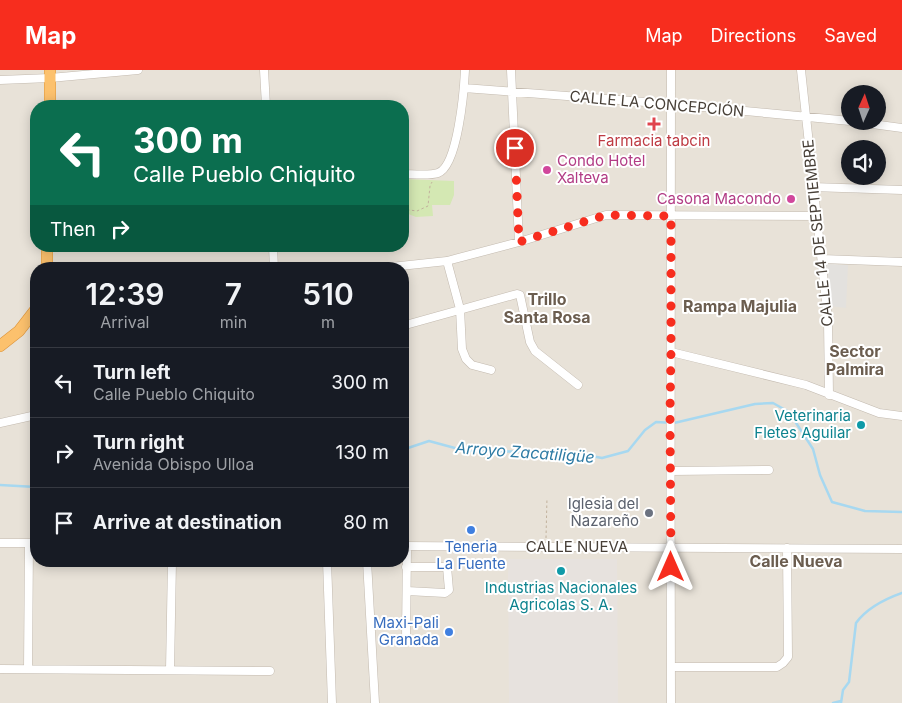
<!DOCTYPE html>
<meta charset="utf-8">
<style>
body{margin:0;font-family:Inter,sans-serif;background:#20242c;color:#f1f3f6;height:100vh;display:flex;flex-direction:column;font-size:19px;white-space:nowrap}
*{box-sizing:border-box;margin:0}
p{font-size:16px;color:#9ea1a6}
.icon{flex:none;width:28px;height:28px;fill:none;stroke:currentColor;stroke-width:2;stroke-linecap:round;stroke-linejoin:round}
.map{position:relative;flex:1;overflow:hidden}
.details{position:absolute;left:30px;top:192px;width:379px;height:305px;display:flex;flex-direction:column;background:#171b24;border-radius:20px;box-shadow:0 2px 12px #0003}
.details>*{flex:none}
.banner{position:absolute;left:30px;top:30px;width:379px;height:152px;border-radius:20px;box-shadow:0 2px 12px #0003;background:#0b6e4f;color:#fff;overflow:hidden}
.needle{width:32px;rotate:3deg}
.tools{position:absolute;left:841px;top:15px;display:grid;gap:10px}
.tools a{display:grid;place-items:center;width:45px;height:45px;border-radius:50%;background:#171b24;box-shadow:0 2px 12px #0003;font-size:25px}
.pin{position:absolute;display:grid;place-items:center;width:42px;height:42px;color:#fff;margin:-21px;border:2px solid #fff;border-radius:50%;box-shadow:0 1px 5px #0007}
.me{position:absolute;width:55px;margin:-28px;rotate:0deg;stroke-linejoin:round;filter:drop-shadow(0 0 4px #0008)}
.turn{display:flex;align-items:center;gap:18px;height:105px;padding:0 20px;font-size:22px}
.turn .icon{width:65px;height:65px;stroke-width:2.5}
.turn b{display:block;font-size:35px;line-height:42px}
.then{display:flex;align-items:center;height:48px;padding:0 20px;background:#0003;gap:10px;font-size:19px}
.eta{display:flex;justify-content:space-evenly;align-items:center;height:85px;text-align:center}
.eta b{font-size:30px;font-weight:600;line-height:35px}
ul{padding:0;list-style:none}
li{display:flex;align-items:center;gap:15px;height:70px;padding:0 20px;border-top:1px solid #363941}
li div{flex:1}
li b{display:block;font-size:19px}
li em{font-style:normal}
header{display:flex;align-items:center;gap:30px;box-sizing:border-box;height:70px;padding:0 25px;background:#f72d1e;color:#fff}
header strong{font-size:24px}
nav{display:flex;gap:28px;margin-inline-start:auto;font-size:18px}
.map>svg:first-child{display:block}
.residential{fill:#e8e2d8;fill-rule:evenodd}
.industrial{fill:#e7e2de}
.green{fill:#d4e8b3}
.parking{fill:#e3e1de}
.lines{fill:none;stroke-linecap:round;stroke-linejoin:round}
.stream{stroke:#a7d8f0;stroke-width:2.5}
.minor-casing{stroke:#c3baaf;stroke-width:9}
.highway-casing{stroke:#dc943c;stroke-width:12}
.path{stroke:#c2b29d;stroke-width:1;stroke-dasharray:2.5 2.5;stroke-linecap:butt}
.minor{stroke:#fff;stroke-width:8}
.highway{stroke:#fcc16d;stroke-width:11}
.route{stroke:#f72d1e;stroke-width:9;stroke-dasharray:0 16.2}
.health-dot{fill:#e0444e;stroke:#fff;stroke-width:2}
.hotel-dot{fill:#d1479c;stroke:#fff;stroke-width:2}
.culture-dot{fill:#0f9aa8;stroke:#fff;stroke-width:2}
.worship-dot{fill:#6b7280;stroke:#fff;stroke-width:2}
.shop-dot{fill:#3f7fe0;stroke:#fff;stroke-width:2}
.labels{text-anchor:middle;stroke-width:4;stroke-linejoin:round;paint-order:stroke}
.street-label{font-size:15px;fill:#484038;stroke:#fff}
.health-label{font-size:15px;fill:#be3a42;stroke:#fff}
.hotel-label{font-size:15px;fill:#b23c85;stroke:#fff;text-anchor:start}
.culture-label{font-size:15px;fill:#0d838f;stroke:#fff;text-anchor:end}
.worship-label{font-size:15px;fill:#5b616d;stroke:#fff;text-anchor:end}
.shop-label{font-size:15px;fill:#366cbe;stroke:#fff}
.neighbourhood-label{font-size:16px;font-weight:bold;fill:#6b5d4f;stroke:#fff}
.water-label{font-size:16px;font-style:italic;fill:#2e7ba4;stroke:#fff}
</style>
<header>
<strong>Map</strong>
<nav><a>Map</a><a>Directions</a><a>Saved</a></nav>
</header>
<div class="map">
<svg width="902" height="633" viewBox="0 0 902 633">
<rect width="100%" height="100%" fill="#f4f0e9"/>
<path class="residential" d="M0,0H902V633H0ZM850,24H878V51H850ZM36,36H402V176H36ZM850,79H878V106H850ZM36,199H402V491H36Z"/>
<path class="industrial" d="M508,489H617L618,633H509Z"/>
<path class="green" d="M403,109L454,111V125L450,135H432L433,146L416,147L403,142Z"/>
<path class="parking" d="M827,194L848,195L846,238L829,236Z"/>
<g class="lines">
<path class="stream" d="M402,380L429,371L466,381L541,382L586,385L602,388L628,381L645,360L656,352L674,353L755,334L773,333L789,342L813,379L820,405L832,432L865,441L902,442
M0,415L36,417
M833,633L841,631
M841,633L843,620L849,612L856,553C867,538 885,529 902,523"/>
<defs>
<path id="minor" d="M264,0L266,36
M511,0L519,172
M801,0L828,250L829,325
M0,10L50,8L138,0
M464,18L671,34L850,51
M850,51L902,58
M402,104C411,104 430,106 438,103C458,96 464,20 465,0
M812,117L902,120
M273,176L274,199
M822,189L902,192
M447,191L460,239L462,279L466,289L472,295L491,300
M372,199L447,191L519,172L606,145L816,146
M402,256L517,224L520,225L530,272L535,281L578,315
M671,282L806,315L879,343L902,346
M0,353L36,345
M671,401L769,400
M0,473H36
M402,476L902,479
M327,491L332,633
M367,491L375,633
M406,497H447L449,520L445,523L407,521
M406,568L407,476
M671,597H777L783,593L788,587L787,478
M0,599L270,601
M28,599L29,473
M170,600L172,491
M671,633C670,422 671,211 671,0"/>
<path id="highway" d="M50,36V0
M47,199V176
M0,276L19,261L36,239"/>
</defs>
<use href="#minor" class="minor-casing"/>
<use href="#highway" class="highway-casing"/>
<path class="path" d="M402,139L417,141L428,136L430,116L432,112
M546,468L547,428"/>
<use href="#minor" class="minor"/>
<use href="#highway" class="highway"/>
</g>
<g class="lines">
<path class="route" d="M515,78L519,172L606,145L671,146V282L670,343L671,497"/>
</g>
<path class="health-dot" d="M651.5 46.5h5v5h5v5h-5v5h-5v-5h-5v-5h5z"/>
<g class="hotel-dot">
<circle cx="547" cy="100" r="5"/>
<circle cx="791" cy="129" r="5"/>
</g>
<g class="culture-dot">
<circle cx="861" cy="355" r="5"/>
<circle cx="561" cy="501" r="5"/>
</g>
<circle class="worship-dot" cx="649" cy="443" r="5"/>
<g class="shop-dot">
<circle cx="471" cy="460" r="5"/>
<circle cx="449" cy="562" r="5"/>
</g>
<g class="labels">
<g class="street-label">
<text transform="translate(657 34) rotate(5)" y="5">CALLE LA CONCEPCIÓN</text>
<text transform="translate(818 163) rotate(-96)" y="5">CALLE 14 DE SEPTIEMBRE</text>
<text x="577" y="482">CALLE NUEVA</text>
</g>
<g class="health-label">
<text x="654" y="76">Farmacia tabcin</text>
</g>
<g class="hotel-label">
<text x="557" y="96">Condo Hotel<tspan x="557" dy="17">Xalteva</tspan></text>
<text x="781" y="134" text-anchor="end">Casona Macondo</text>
</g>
<g class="culture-label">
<text x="851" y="351">Veterinaria<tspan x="851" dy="17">Fletes Aguilar</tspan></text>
<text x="561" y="523" text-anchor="middle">Industrias Nacionales<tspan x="561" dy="17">Agricolas S. A.</tspan></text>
</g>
<g class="worship-label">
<text x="639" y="439">Iglesia del<tspan x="639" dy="17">Nazareño</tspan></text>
</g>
<g class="shop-label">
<text x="471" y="482">Teneria<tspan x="471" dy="17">La Fuente</tspan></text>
<text x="439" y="558" text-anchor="end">Maxi-Pali<tspan x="439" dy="17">Granada</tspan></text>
</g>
<g class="neighbourhood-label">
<text x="547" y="235">Trillo<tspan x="547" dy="18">Santa Rosa</tspan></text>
<text x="740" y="242">Rampa Majulia</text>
<text x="855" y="287">Sector<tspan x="855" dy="18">Palmira</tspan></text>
<text x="796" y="497">Calle Nueva</text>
</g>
<g class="water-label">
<text transform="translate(525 382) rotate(4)" y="6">Arroyo Zacatiligüe</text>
</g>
</g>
</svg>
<div class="tools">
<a><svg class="needle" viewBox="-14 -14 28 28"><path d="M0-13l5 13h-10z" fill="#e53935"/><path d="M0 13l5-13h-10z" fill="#9ea1a6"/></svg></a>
<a><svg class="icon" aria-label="sound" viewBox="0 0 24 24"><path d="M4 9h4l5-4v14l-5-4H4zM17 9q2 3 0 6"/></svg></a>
</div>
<div class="pin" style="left:515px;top:78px;background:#d93025"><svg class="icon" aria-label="arrive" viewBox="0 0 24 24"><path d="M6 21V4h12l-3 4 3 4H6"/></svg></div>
<svg class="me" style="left:671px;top:497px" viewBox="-20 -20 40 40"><path d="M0-17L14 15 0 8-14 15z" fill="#f72d1e" stroke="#fff" stroke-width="4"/></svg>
<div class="banner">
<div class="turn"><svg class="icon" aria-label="left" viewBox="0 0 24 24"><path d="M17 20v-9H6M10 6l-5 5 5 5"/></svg><div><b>300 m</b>Calle Pueblo Chiquito</div></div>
<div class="then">Then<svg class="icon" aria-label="right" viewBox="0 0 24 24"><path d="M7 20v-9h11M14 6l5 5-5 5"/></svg></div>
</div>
<section class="details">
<div class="eta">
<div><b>12:39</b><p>Arrival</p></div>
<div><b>7</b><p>min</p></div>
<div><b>510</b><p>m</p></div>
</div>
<ul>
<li><svg class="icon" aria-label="left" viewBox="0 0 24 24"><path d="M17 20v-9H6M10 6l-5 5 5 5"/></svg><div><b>Turn left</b><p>Calle Pueblo Chiquito</p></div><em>300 m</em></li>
<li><svg class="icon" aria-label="right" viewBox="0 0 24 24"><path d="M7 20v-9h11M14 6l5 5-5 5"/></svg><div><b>Turn right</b><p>Avenida Obispo Ulloa</p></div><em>130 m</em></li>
<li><svg class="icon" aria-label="arrive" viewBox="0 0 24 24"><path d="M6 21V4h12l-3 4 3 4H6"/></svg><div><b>Arrive at destination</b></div><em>80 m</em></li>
</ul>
</section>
</div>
